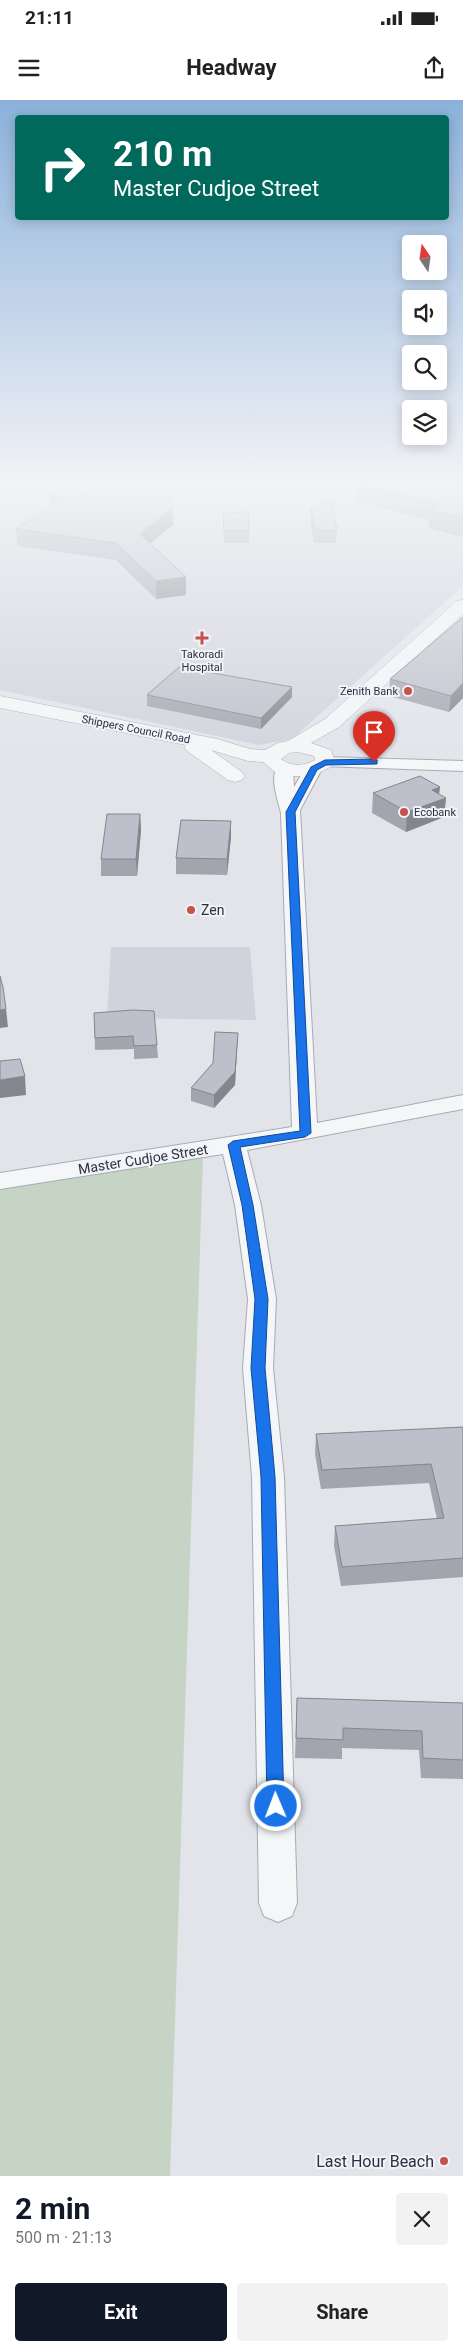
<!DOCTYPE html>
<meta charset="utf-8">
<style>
body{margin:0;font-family:Roboto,sans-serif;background:#f2f2f2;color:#222;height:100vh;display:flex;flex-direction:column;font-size:19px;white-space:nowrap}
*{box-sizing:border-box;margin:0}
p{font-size:16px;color:#767676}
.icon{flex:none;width:28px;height:28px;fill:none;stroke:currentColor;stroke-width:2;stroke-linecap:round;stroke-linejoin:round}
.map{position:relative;height:2076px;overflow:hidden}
.side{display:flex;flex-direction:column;background:#fff;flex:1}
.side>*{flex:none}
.top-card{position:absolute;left:15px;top:15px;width:434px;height:105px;border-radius:5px;box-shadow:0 2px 12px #0003;background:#00695c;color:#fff;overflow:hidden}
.needle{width:32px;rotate:347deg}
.controls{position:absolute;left:402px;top:135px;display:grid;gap:10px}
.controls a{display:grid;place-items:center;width:45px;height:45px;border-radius:5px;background:#fff;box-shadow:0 2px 12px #0003;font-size:25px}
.pin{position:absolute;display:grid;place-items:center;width:42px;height:42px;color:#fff;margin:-51px -21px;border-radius:50% 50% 50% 0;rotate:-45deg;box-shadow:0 0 5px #0007}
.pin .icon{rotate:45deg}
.me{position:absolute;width:55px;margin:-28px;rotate:359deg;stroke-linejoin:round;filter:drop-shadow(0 0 4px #0008)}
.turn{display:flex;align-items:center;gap:18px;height:105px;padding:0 15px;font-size:22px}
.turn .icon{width:65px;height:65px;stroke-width:2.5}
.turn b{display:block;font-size:35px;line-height:42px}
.round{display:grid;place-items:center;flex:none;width:52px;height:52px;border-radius:5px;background:#f2f2f2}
.head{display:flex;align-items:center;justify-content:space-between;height:85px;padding:0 15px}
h1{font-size:30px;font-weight:700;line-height:38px;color:#111827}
.primary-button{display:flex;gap:10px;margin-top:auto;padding:10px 15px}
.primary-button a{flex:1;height:58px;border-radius:5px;background:#111827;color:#fff;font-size:20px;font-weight:700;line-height:58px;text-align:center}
.primary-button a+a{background:#f2f2f2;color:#222}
.status{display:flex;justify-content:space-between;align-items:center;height:35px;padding:0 25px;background:#fff;direction:ltr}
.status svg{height:14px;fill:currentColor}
header{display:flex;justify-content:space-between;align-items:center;height:65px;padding:0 15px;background:#fff;font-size:22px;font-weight:700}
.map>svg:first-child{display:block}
.built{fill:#d1d3dc}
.green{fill:#c5d4c4}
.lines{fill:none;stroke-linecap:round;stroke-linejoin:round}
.minor-casing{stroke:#a7aab4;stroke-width:2}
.tertiary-casing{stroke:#a7aab4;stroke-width:1}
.minor{fill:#f5f6f8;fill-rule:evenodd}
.tertiary{fill:#f5f6f8;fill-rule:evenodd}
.wall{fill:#a3a4ae}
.shaded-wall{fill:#84868d}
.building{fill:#bdbfca;stroke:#84868d}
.route{fill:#1a73e8;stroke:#114b97}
.poi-dot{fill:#c9514d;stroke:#f2f3f7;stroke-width:2}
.labels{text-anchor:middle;stroke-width:4;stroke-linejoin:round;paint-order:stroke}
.far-poi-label{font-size:11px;fill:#2b2f42;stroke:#f2f3f7}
.far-street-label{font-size:11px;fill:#2b2f42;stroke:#f2f3f7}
.poi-label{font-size:14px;fill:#2b2f42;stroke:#f2f3f7;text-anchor:start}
.street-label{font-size:14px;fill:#2b2f42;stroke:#f2f3f7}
.near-poi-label{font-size:16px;fill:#2b2f42;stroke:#f2f3f7;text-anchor:end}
</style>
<div class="status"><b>21:11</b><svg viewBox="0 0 49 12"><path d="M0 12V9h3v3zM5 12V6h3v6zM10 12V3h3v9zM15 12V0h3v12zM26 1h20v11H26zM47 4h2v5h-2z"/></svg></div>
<header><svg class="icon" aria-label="menu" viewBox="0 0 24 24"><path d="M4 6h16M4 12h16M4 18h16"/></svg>Headway<svg class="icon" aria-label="share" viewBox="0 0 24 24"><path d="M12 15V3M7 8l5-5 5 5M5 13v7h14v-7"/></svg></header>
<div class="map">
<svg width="463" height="2076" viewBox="0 0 463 2076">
<rect width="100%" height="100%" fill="#e2e4ea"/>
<path class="built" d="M0,382H463V486L292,639L259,645L0,590Z
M111,847H250L256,920L107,918Z"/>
<path class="green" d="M203,1055L170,2076H0V1089Z"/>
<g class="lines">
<defs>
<path id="minor" d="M325,657L463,661V671L320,666L322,669L300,710L317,1023L463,995V1009L247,1050L261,1105L276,1199L273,1268L284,1377L297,1803L292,1816L278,1822L264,1816L259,1803L252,1377L243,1268L248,1199L235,1105L223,1054L0,1089V1073L292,1027L281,713C278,700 269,678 278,665H290L293,669L294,687L307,665H318L316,662L319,658Z"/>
<path id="tertiary" d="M463,500V514L339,627L311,643L331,650L335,662L332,666L319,673L305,676H289L275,672L263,662L248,661L211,650L242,672L245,676L242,680L235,682L228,680L187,651L184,647L186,645L0,608V596L217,639L250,649L265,650L278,643L288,641L325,619L457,501ZM298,652L314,656L315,660C304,666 292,667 281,659L289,653Z"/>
</defs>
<use href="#minor" class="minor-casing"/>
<use href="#tertiary" class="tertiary-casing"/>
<use href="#minor" class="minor"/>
<use href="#tertiary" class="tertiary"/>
</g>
<path class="wall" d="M48,382H71L74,398L110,384L107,382H167L173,425L150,444L186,477V495L156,499L116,460L17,446L16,429L51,407Z
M463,382V437L428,428L429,420L355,401L356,383Z
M311,409L337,430L336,443H314L310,422Z
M223,413L249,430V443H224Z
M463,517V598L449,612L389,596L390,579Z
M292,587V597L261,629L147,606V595Z
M440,687L439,694L446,698L444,717L406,732L372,713L373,693Z
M140,714L141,730L137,776H101V759Z
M231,737L227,775L176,774V758Z
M94,913L157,945L158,958L134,959V949L95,950Z
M238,933L235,985L214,1008L191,1001V988L213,963Z
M463,1327V1477L341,1486L334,1446L335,1426L437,1419L429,1383L321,1389L315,1354L316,1334Z
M297,1598L463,1603V1679L421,1678L419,1650L342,1648V1659L295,1658Z"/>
<path class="shaded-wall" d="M173,408V425L140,451V434Z
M186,477V495L156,499V481Z
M463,583V598L449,612L451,596Z
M292,587V597L261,629V618Z
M440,687L438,700L446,698L444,717L406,732L407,712L432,690Z
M140,714L141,730L137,776L136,759Z
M231,721V737L227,775V759Z
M6,909L8,927L0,928V910Z
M238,933L235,985L214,1008V995Z
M25,976L26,995L0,998V980Z"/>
<path class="building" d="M48,382H71L74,398L117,382H167L173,408L140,434L186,477L156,481L116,443L16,429L64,398L50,394Z
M358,382H463V418L429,410L441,404L356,383Z
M331,401L337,430H314L311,409Z
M248,412L249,430H224L223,413Z
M463,517V583L451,596L390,579Z
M179,567L292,587L261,618L147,595Z
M420,676L440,687L432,690L446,698L407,712L373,693Z
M107,714H140L136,759H101Z
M181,720L231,721L227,759L176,758Z
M0,876L3,887L6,909L0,910Z
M133,910L154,911L157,945L134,946L133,936L95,938L94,913Z
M215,932L238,933L235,972L214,995L191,988L213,963Z
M20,959L25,976L0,980V961Z
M463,1327V1458L342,1467L335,1426L444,1418L431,1364L322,1370L316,1334Z
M297,1598L463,1603V1660L423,1658L422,1631L343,1628V1640L296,1638Z"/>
<linearGradient id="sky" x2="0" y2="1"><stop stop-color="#8bb1db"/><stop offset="0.57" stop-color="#f2f3f6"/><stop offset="1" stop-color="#f2f3f6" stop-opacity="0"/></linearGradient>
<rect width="463" height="673" fill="url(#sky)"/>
<path class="route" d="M374,659L377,660V664L326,665L317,670L295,712L311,1033L305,1037L240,1047L253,1105L268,1199L265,1268L275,1377L284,1706L282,1712L276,1714L270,1712L267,1706L261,1377L251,1268L255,1199L242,1105L228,1045L233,1041L300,1031L286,712L311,667L325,660Z"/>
<g class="poi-dot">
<path d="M199.5 530.5h5v5h5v5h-5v5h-5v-5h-5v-5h5z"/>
<circle cx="408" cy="591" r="5"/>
<circle cx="404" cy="712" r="5"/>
<circle cx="191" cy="810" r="5"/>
<circle cx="444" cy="2061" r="5"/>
</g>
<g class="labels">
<g class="far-poi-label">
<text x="202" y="558">Takoradi<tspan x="202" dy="13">Hospital</tspan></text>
<text x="398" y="595" text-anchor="end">Zenith Bank</text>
<text x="414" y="716" text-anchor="start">Ecobank</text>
</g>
<g class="far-street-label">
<text transform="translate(136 629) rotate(11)" y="4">Shippers Council Road</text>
</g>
<g class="poi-label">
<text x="201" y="815">Zen</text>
</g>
<g class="street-label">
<text transform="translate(143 1059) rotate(-9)" y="5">Master Cudjoe Street</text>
</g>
<g class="near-poi-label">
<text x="434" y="2067">Last Hour Beach</text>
</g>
</g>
</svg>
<div class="controls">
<a><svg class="needle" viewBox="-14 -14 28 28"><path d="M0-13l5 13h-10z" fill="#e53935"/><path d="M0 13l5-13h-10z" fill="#767676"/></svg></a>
<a><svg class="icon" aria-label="sound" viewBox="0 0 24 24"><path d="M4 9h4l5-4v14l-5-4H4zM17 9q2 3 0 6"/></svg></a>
<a><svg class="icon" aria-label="search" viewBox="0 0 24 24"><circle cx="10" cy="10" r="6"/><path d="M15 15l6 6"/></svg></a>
<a><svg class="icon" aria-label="layers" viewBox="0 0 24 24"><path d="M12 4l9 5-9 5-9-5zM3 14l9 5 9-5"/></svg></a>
</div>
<div class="pin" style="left:374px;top:662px;background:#d93025"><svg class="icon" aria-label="arrive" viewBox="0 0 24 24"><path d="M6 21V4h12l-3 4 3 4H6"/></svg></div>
<svg class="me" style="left:276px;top:1706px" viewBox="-20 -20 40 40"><circle r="17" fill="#1a73e8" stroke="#fff" stroke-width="3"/><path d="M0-11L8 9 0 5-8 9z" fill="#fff"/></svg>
<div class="top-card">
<div class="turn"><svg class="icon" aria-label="right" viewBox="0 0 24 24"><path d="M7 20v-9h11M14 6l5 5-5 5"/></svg><div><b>210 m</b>Master Cudjoe Street</div></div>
</div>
</div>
<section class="side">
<div class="head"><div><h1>2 min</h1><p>500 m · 21:13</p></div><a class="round"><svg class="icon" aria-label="close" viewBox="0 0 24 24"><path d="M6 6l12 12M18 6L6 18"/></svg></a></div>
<div class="primary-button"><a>Exit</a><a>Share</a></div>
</section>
